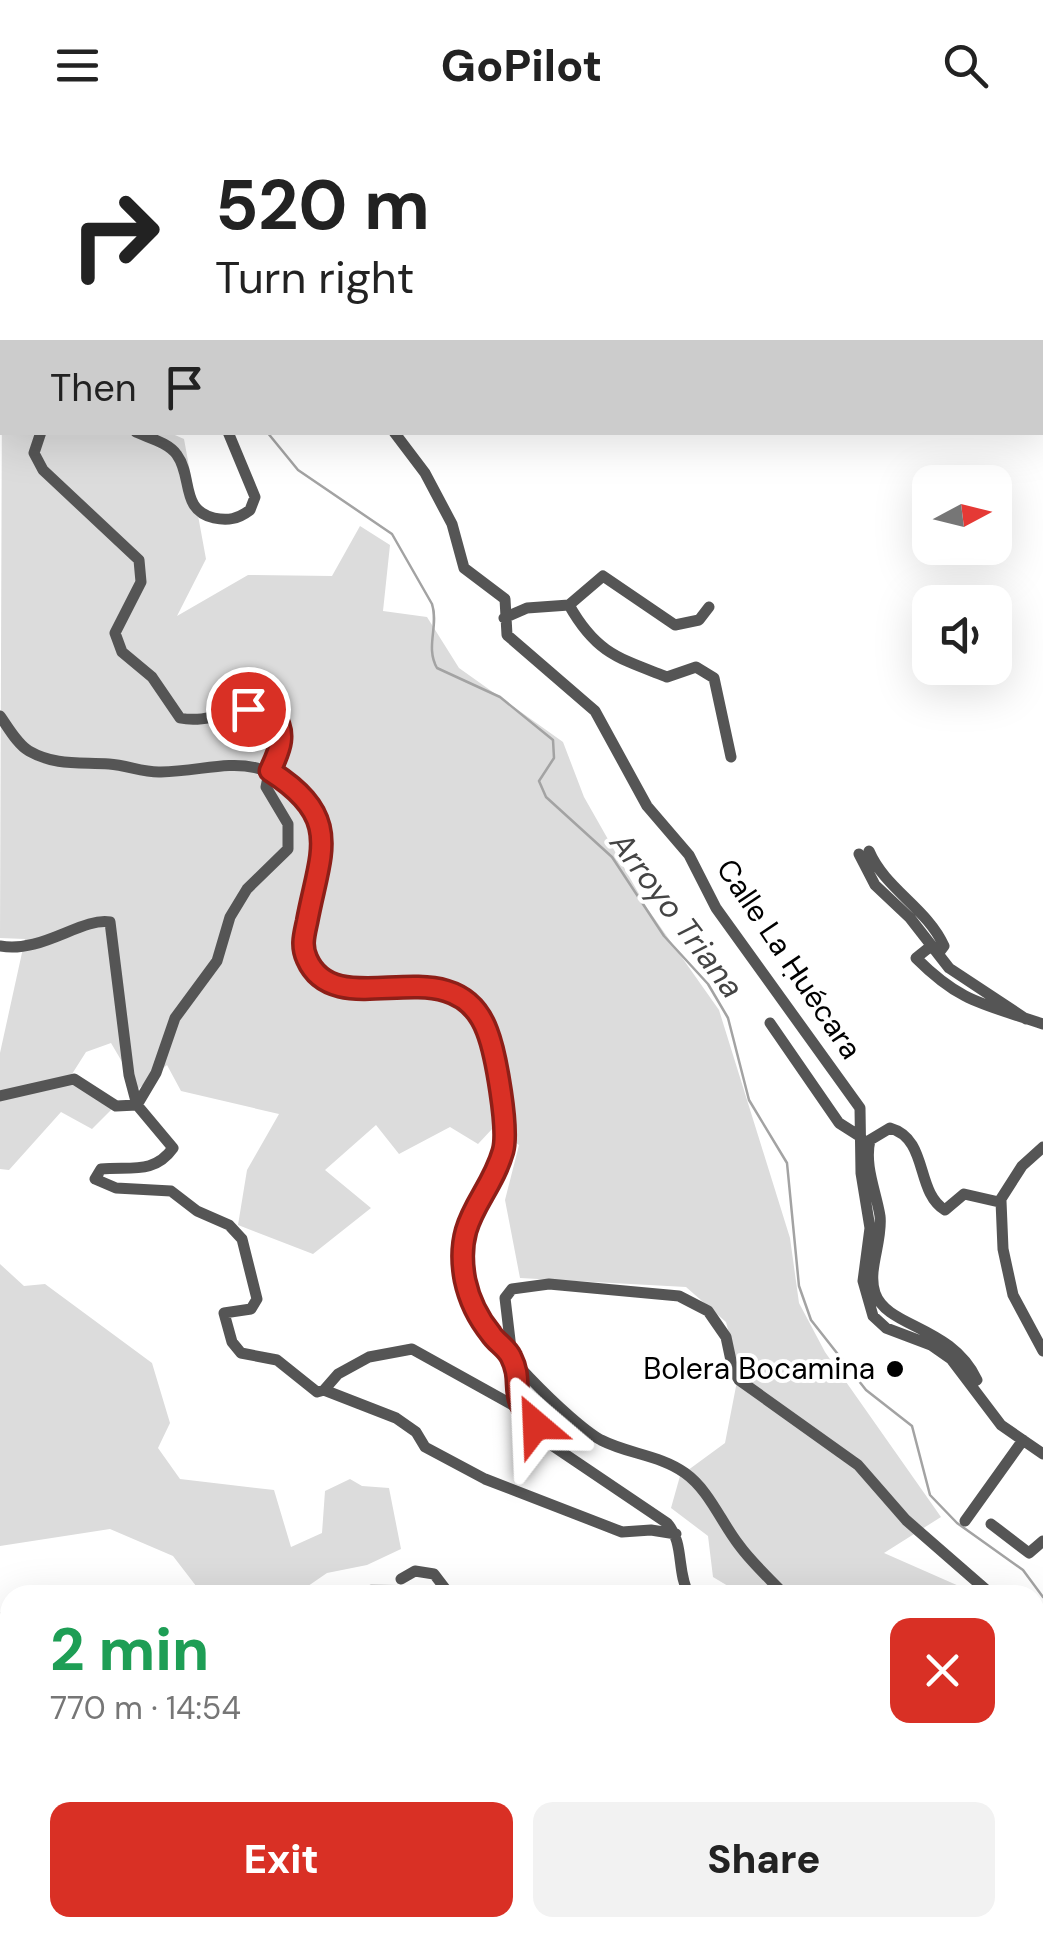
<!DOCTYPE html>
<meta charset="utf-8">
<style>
body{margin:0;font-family:"DM Sans",sans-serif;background:#f2f2f2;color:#222;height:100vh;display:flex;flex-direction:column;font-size:38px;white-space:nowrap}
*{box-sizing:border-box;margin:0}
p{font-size:32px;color:#767676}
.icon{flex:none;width:55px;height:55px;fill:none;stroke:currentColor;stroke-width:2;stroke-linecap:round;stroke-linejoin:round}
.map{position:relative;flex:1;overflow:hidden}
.drawer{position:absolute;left:0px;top:1455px;width:1045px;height:352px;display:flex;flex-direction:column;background:#fff;border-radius:30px 30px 0 0;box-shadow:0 10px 40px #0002}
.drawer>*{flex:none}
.top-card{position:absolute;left:0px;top:0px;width:1045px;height:305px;box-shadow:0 10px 40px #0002;background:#fff;color:#222;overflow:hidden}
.needle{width:65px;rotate:83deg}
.buttons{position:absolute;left:912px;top:335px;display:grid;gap:20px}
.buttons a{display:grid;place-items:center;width:100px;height:100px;border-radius:20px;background:#fff;box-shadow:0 10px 40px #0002;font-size:50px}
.pin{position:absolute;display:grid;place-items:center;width:85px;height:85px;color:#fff;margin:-42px;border:5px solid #fff;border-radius:50%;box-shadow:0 2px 10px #0007}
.me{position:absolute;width:110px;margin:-55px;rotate:334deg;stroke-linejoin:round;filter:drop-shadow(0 0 8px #0008)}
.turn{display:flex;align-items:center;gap:35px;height:210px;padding:0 50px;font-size:45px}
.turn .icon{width:130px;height:130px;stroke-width:2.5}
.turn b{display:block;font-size:70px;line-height:85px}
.then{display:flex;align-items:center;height:95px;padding:0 50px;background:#0003;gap:20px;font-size:38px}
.round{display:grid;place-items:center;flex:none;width:105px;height:105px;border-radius:20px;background:#f2f2f2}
.summary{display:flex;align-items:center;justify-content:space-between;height:170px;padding:0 50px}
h1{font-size:60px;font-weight:800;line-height:75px;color:#1e9e55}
.primary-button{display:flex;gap:20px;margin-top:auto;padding:20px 50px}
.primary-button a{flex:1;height:115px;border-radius:20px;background:#d93025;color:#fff;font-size:40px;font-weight:800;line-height:115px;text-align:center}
.primary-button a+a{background:#f2f2f2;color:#222}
header{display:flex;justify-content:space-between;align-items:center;height:130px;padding:0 50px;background:#fff;font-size:45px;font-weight:800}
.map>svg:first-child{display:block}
.green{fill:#dcdcdc}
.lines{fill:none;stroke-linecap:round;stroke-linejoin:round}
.stream{stroke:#a3a3a3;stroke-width:2.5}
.minor{stroke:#555;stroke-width:11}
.rail{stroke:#000;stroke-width:2.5;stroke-dasharray:15 5 2.5 5;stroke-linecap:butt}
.route-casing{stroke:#8d1f18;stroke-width:25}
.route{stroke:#d93025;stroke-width:18}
.poi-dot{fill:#000;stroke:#fff;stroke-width:4}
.labels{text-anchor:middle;stroke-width:8;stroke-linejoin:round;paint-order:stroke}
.street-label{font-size:30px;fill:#000;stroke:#fff}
.poi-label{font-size:30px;fill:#000;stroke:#fff;text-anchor:end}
.water-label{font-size:32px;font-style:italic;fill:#444;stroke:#fff}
</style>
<header><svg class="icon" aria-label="menu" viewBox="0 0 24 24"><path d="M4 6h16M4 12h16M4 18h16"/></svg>GoPilot<svg class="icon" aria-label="search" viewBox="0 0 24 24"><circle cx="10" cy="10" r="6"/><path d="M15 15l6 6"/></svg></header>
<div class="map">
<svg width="1043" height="1806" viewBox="0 0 1043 1806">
<rect width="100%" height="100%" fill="#fff"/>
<path class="green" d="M0,0L77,2H2L0,233Z
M190,0H413L192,2Z
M2,252V302H168L184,309L206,429L177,486L248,445L332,446L360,396L390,415L383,481L427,487L459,538L563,612L584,667L647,778L719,880L790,1108L799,1173L825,1222L941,1387L884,1423L968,1460L967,1465H743L713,1447L708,1406L671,1378L680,1346L725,1313L739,1241L726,1192L686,1157L520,1148L505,1070L519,1015L493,998L478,1014L450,997L399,1024L376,995L325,1040L371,1078L313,1124L238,1095L247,1040L279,984L181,961L167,935L138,959L111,913L86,922L72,944L113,978L92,999L61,982L9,1040L0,1039V923L25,809L0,808Z
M0,1134L24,1156L45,1154L152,1233L170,1293L158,1318L180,1349L274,1360L291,1417L322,1403L325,1361L350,1349L362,1356L389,1358L401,1419L367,1435L327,1443L295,1465H203L173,1426L110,1399L0,1416Z
M371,1454L397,1455L409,1465H353Z
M10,1481V1637L0,1633V1482Z
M0,1646L10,1649V1754L0,1783Z
M38,1798H125L128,1806H31Z
M364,1798H564L565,1806H362Z"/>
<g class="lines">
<path class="stream" d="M77,0L80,2
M267,302L298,340L392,404L432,474C439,496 425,517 437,538L500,567L553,610L554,628L539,651L546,667L612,727L664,806L708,854L728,888L749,970L787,1033L799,1156L811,1190L866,1260L912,1296L930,1365L957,1393L1023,1440L1043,1467
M1035,1565L1043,1554"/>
<path class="minor" d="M795,0L796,2
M1042,205L1043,206
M136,302C149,308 169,313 177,325C193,347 180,380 214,388C228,391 238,389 250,380L255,367L228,302
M394,302L425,343L452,394L464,438L505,469L507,505L595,581L647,676L689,725L716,778L860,978L861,1043L870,1098L863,1151L873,1186L886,1198L931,1215L951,1229L1001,1295L1043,1324
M569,475C596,523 618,528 667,547L696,537L714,548L731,627
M504,488L527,478L569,475L603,446L675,495L699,490L709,477
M0,586C8,597 17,614 29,621C55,636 80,632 109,634C127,635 144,643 161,642C223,640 260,616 306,674C352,731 282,782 308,832C339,890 433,826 478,884C491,899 491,922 495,941C498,965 507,992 504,1016C501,1033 489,1049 480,1063C461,1096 460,1138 472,1173C484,1206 570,1293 601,1310C628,1324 660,1325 685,1343C709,1360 721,1392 739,1415C752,1433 770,1449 785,1465
M869,721C885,759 927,778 944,816L938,824
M859,724L875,755L910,788L949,838L1026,889
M0,816C41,824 82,787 110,792L129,945L137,975L173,1018C154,1045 129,1036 101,1039L95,1049L116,1058L171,1061L197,1081L229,1095L242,1109L257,1169L251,1179L224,1183L232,1212L241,1223L277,1230L317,1262L324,1260L396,1288L416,1302L425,1317L485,1349L622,1402L651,1400L676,1404
M931,816L916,828C962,874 985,874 1043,894
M770,893L839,993L861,1007
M0,966L74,949L116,976L137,975L156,943L175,888L217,831L230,787L247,759L288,719V694L266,657C270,631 292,610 273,584C241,572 212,595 180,588L152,547L122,522L115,503L141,452L139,430L43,340L34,323L41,302
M1001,1071L1003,1119L1013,1165L1043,1221
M977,1250C951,1195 887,1198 875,1163C867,1140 883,1111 880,1086C876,1061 864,1036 870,1010L890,998C929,1009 915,1062 945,1080L964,1064L999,1072L1022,1036L1043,1017
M324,1260L338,1244L369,1227L412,1219L518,1278L547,1312L667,1393C685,1413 676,1441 689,1465
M518,1278L505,1168L512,1159L549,1154L679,1166L708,1181L726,1207L733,1240L739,1250L858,1335L906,1390L992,1465
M965,1391L1023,1310
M991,1394L1029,1423L1043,1411
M401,1449L415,1441L434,1444L450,1465
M1035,1631L1043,1639
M1035,1665L1043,1651
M1035,1791L1043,1796
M576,1798V1806
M868,1806L875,1798
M963,1806L967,1798
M1019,1806L1022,1798"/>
<path class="rail" d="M1035,1700L1043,1685
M989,1806L992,1798"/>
</g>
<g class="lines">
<defs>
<path id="route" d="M248,579L273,584C288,604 279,621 270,641C344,688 320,722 307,792C304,806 301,816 307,829C337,898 454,812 487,901C496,924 509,999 503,1021C489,1070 453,1087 465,1150C469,1169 478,1188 491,1204C496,1212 507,1218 511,1227C525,1255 506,1265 536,1295"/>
</defs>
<use href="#route" class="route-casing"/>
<use href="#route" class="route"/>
</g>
<circle class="poi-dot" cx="895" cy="1239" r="10"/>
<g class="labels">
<g class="street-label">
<text transform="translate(789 829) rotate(56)" y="10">Calle La Ḥuécara</text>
</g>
<g class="poi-label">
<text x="875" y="1249">Bolera Bocamina</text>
</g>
<g class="water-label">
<text transform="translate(677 785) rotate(53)" y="11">Arroyo Triana</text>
</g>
</g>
</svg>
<div class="buttons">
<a><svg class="needle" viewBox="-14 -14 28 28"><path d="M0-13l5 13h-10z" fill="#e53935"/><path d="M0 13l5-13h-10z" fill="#767676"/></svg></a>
<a><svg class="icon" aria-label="sound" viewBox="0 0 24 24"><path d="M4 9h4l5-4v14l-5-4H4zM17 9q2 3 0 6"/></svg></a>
</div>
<div class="pin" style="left:248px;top:579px;background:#d93025"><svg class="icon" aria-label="arrive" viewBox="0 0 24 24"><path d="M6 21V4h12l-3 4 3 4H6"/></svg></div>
<svg class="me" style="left:536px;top:1295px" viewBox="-20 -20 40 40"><path d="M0-17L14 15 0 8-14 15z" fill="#d93025" stroke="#fff" stroke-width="4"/></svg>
<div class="top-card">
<div class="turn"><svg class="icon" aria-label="right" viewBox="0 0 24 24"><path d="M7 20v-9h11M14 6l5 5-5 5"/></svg><div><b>520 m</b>Turn right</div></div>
<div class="then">Then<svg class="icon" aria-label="arrive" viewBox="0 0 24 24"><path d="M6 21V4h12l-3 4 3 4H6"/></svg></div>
</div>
<section class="drawer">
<div class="summary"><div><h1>2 min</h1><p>770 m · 14:54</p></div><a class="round" style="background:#d93025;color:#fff"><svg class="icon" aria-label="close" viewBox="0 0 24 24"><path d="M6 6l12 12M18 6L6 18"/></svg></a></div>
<div class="primary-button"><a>Exit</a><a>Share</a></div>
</section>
</div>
